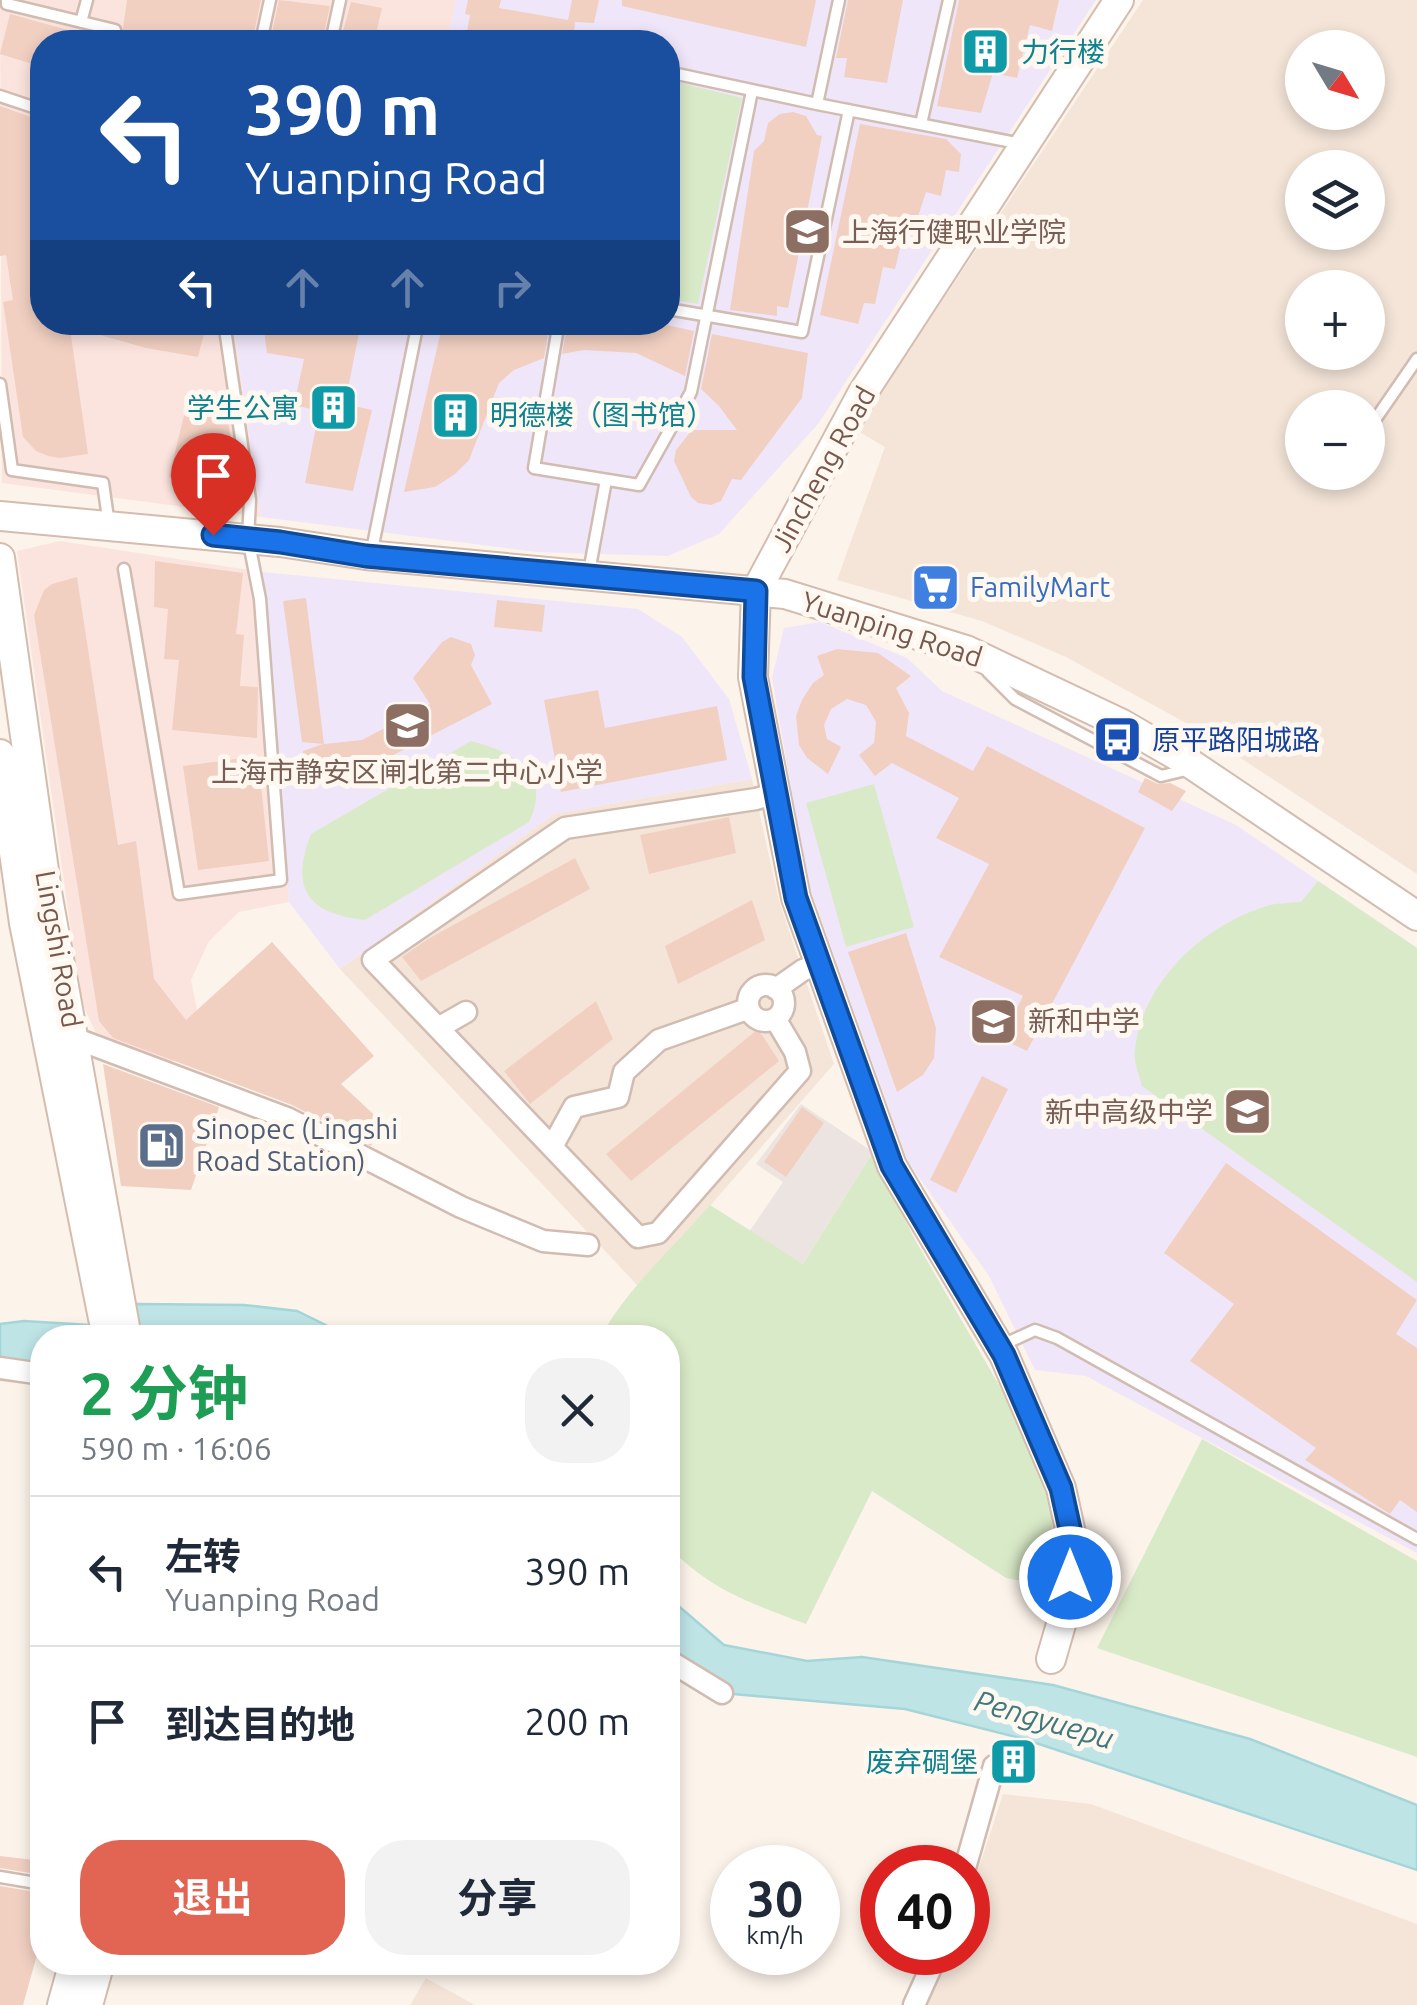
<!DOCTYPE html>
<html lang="zh">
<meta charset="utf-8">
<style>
body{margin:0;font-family:Ubuntu,"Noto Sans SC",sans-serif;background:#f2f2f3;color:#1f2937;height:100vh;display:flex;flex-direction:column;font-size:38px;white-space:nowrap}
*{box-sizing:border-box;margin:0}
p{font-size:32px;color:#747a83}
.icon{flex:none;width:55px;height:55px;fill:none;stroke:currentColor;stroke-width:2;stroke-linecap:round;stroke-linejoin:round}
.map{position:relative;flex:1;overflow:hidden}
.drawer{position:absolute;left:30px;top:1325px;width:650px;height:650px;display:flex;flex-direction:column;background:#fff;border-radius:40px;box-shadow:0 5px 15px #0003}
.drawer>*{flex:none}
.top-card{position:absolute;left:30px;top:30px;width:650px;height:305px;border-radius:40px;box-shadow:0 5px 15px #0003;background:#1a4fa0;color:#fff;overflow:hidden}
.needle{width:65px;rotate:128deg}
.controls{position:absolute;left:1285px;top:30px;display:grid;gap:20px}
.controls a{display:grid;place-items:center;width:100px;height:100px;border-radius:50%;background:#fff;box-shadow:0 5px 15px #0003;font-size:50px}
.speed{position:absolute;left:710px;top:1845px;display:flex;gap:20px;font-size:50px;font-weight:700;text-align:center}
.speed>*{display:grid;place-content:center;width:130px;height:130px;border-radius:50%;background:#fff;box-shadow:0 5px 15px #0003;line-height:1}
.speed small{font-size:25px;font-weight:400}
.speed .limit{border:15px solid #d22;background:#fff;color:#111}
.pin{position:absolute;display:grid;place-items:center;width:85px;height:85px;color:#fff;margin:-102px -42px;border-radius:50% 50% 50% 0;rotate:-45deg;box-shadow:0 0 10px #0007}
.pin .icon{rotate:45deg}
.me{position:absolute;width:110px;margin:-55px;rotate:0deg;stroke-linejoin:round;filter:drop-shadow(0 0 8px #0008)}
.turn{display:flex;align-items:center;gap:35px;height:210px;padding:0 50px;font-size:45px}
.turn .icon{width:130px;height:130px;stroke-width:2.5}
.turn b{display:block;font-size:70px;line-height:85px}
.lanes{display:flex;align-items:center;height:95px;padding:0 50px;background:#0003;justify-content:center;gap:50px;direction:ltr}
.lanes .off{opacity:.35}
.round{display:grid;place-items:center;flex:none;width:105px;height:105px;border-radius:40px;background:#f2f2f3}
.headline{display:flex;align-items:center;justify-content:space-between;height:170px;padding:0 50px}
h1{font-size:60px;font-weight:700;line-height:75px;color:#1e9e55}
.primary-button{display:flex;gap:20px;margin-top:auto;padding:20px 50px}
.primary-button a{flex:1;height:115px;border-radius:40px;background:#e26453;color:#fff;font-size:40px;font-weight:700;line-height:115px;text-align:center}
.primary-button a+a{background:#f2f2f3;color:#1f2937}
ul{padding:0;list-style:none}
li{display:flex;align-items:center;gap:30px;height:150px;padding:0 50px;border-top:2px solid #e0e1e3}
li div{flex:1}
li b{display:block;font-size:38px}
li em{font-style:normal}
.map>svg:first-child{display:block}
.residential{fill:#f4e5d8;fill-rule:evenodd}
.commercial{fill:#fce4de}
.industrial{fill:#ece4e0}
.education{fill:#f0e6f9}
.green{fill:#d9eac8}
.water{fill:#bee4e6;stroke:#a5d5d8;stroke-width:2.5}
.building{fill:#f1d0c2}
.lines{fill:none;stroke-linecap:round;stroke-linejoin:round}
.lane-casing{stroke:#d1bcb2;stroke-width:15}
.street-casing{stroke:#d1bcb2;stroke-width:25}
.secondary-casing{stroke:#d4bcaf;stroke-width:32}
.lane{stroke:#fff;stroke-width:10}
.street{stroke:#fff;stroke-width:20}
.secondary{stroke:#fff;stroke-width:28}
.route-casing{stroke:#114b97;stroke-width:25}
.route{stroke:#1a73e8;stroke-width:18}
.labels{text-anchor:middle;stroke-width:10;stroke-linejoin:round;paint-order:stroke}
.culture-label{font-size:28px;fill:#0d838f;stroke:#fff8f1;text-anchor:start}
.education-label{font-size:28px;fill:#785e54;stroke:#fff8f1;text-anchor:start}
.street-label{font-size:28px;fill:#77584d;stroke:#fff8f1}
.shop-label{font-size:28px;fill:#366cbe;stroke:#fff8f1;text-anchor:start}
.transit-label{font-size:28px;fill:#164399;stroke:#fff8f1;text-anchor:start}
.service-label{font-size:28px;fill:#4e5e75;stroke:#fff8f1;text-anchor:start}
.water-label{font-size:30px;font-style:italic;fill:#40787c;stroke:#fff8f1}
</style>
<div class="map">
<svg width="1417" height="2005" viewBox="0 0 1417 2005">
<rect width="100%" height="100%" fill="#fcf3ea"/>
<path class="residential" d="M1143,0H1417V874L1195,728L1066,657L982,621L837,580L885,447L856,430ZM1302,48H1368V112H1302ZM1302,168H1368V232H1302ZM1302,288H1368V352H1302ZM1302,408H1368V472H1302Z
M752,779L779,901L834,1064L639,1287L340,969L554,814Z
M1003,1794L1091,1804L1417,1924V2005H926L950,1953L968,1952V1901Z
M426,1978L475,2005H410Z"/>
<path class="commercial" d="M0,0H456L447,42H42V322L233,323L261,517L2,483Z
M60,541L263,572L289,902L239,912L209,941L191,980L197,1010L169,1068L98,1037L81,1001L17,551Z"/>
<path class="industrial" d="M801,1104L873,1152L803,1264L749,1232L783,1182L756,1164Z"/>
<path class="education" d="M456,0H1096L818,424L719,534L668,556L537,552L261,517L233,323L668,322V42H447Z
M263,572L638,609L682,637L729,699L752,779L554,814L340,969L289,902Z
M820,622L907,658L942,691L1236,825L1417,948V1553L1086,1376L1035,1370L989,1276L908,1162L807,880L772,678L784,628Z"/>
<path class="green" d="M668,80L742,98L698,304L668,299Z
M471,741C513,752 553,773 529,822L365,920C309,914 289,890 311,834Z
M874,784L914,927L846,947L806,803Z
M1318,881L1417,948V1282L1142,1086C1139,1075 1133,1060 1135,1049C1143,980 1206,923 1270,905C1279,903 1291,903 1301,902Z
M873,1152L914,1238L1014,1411L1051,1497L1055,1587L1006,1578L872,1491L806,1624C750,1603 710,1590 668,1546V1338H600C627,1288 673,1248 710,1205L803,1264Z
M1202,1439L1417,1561V1757L1097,1648Z"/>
<path class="water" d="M136,1304L244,1305L297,1311L350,1337L42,1338V1366L0,1359V1324L24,1321L90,1325Z
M668,1597L724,1645L807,1661L862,1657L1053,1685L1250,1739L1417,1805V1870L1024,1739L905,1709L722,1693L668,1649Z"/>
<path class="building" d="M127,0H261L252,42H121Z
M279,0L330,6L322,42H270Z
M468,0H501L499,8L568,20L572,0H599L594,23L575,22L573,42H465L470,15L465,14Z
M622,0H816L806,47L622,6Z
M848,0H903L887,83L844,77L847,58H836Z
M959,0H1059L1052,31L1030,25L1017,78L993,73L981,113L937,106Z
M351,2L382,8L374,42H340Z
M10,14L97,38L96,42H42V67L0,54Z
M0,106L42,121V249L34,251L38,297L42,296V322H69L88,454L60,458L48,456L36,451L23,437L3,302L13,300L6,255L0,256Z
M793,112L806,116L817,135L822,136L788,308L777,306V316L730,310L754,151L764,141L768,123L780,114Z
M860,124L946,139L961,154L959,172L946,170L941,196L926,192L912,235L904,232L895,269L883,267L875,304L864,303L858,324L820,315Z
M73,322H207L198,357L146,348L72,327Z
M263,322H315L359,333L345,404L372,410L353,491L305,483L319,411L294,405L304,359L267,353Z
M443,322H550L544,358L514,370L499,383L469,460L455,474L435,487L404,492Z
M568,322H653L694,331L685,376L636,353L584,350L562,354Z
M712,334L808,353L802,398L741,480L732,479L721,501L711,505L698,503L691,497L674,461L676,450L692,430H737L719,406L701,389Z
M188,399L226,407L239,494L169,477Z
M155,561L243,573L236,634L244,635L240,686L258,687L257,738L172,730L179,660L164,659L168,609L154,607Z
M77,577L118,845L136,841L154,979L186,1020L272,942L374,1056L341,1084L384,1124L371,1146L292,1105L113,1038L99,1021L34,615L44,590L52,584Z
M306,598L324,744L362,740L430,704L413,678L442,642L451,637L471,644L475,655L471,665L492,704L376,764L306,775L303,751L323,744L302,742L283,601Z
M497,600L545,605L542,632L494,627Z
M837,649L878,653L911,676L896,688L909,713L906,736L973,771L987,746L1145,828L1027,1051L1002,1039L1023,996L939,957L989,864L936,838L959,798L892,763L875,776L859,755L874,743L876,722L866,705L847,699L831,709L824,725L827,739L841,747L828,774L807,758L799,745L796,716L802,700L813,683L824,675L817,656Z
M598,690L605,728L717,706L727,760L561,792L544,700Z
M258,756L269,861L198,870L183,766Z
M1145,778L1158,784L1170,783L1186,791L1172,811L1138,792Z
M729,817L736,853L649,874L640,835Z
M575,858L590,889L421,981L402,957L428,939Z
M752,900L765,940L678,984L665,946Z
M906,933L936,1028L934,1058L923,1075L897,1092L848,952Z
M596,1001L613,1039L530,1104L504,1071Z
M758,1029L779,1061L631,1181L606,1154Z
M103,1064L219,1107L191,1190L121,1186Z
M982,1076L1008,1089L956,1193L930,1180Z
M802,1107L824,1123L786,1177L764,1162Z
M1226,1163L1417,1300L1396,1334L1417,1348V1512L1400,1500L1390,1514L1305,1460L1316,1448L1190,1361L1234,1304L1164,1253Z
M1006 1761a8 8 0 1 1 16 0a8 8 0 1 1-16 0Z
M0,1856L42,1861V1875L0,1868Z
M0,1886L42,1893V1937L23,2005H0Z"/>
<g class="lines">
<defs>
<path id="lane" d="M7,0V4L115,30L112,42
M81,22L87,0
M261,42L270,0
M331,42L340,0
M668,72L817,104L839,0
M0,96L42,110
M817,104L1022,144
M921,124L949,0
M668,309L802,332L849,110
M559,322L534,468L639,485L691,392L752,91
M0,384L12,470L103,483L109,525
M1368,430L1417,359
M371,555L418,322
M124,569L179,894L281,880L260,599L248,538L250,500L224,322
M589,572L606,480
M988,672L1015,699L1161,776L1190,769
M1000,1346L1035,1330L1057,1338L1417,1539
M0,1877L42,1884"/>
<path id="street" d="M776,793L756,799L565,828L373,960L638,1237L658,1233L800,1071L795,1052L776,1020
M748 1003a18 18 0 1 1 36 0a18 18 0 1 1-36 0Z
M776,989L803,970L820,964
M438,1028L466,1012
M74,1038L287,1118L461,1207L543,1241L588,1245
M552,1147L574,1107L618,1097L624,1072L659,1040L747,1009
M0,1368L42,1374
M668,1660L722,1693
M965,1868L994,1766
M914,2005L938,1952"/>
<path id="secondary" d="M0,516L280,542L366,555L785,594L966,650L1122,724L1188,762L1417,916
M0,558L47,892L127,1338
M0,754L24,923L107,1338
M1051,1659L1066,1607L1074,1547L1061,1488L1004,1355L892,1166L796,898L753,677L756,591L862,394L1119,0
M62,2005L74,1962
M88,2005L100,1962"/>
</defs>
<use href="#lane" class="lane-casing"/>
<use href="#street" class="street-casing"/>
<use href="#secondary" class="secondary-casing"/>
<use href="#lane" class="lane"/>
<use href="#street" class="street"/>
<use href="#secondary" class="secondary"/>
</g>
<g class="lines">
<defs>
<path id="route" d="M213,535L280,542L366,556L756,591L754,677L796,898L892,1166L1004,1355L1061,1488L1074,1547L1070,1577"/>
</defs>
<use href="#route" class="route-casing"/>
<use href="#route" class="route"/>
</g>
<defs>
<symbol id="building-square" viewBox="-11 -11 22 22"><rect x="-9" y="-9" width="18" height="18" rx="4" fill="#0f9aa8" stroke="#fff8f1"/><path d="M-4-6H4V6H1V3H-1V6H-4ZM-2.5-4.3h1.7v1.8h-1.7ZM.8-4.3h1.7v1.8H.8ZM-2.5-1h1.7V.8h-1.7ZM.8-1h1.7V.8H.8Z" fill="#fff"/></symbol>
<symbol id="school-square" viewBox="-11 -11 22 22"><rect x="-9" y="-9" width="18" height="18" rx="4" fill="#8d6e63" stroke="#fff8f1"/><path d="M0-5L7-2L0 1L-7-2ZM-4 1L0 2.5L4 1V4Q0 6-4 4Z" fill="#fff"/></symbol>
<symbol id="supermarket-square" viewBox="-11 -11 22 22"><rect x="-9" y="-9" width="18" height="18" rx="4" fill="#3f7fe0" stroke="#fff8f1"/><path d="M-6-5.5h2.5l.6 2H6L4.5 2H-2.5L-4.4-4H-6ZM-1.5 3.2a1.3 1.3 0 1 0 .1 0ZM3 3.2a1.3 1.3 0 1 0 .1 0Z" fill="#fff"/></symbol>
<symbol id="bus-square" viewBox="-11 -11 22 22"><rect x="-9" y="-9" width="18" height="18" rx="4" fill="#1a4fb4" stroke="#fff8f1"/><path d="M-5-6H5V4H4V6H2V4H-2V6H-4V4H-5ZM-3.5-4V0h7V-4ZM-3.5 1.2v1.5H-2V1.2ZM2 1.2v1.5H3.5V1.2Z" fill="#fff"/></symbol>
<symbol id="fuel-square" viewBox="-11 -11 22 22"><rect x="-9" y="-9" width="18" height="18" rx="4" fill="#5c6f8a" stroke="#fff8f1"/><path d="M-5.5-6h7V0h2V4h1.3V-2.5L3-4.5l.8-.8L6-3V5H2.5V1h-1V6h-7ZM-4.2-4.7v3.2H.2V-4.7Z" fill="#fff"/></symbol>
</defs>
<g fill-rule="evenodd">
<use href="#building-square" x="958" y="24" width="55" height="55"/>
<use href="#school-square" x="780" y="204" width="55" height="55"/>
<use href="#building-square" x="306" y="380" width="55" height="55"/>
<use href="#building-square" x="428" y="388" width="55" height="55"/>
<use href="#supermarket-square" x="908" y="560" width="55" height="55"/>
<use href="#school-square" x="380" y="698" width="55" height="55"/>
<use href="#bus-square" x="1090" y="712" width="55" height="55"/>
<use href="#school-square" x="966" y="994" width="55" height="55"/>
<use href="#school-square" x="1220" y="1084" width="55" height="55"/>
<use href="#fuel-square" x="134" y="1118" width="55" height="55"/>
<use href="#building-square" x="986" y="1734" width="55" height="55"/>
</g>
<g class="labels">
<g class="culture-label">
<text x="1021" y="62">力行楼</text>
<text x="299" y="418" text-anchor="end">学生公寓</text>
<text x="490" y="425">明德楼（图书馆）</text>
<text x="978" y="1772" text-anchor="end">废弃碉堡</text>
</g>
<g class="education-label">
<text x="842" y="242">上海行健职业学院</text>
<text x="407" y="782" text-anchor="middle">上海市静安区闸北第二中心小学</text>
<text x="1028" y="1031">新和中学</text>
<text x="1213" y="1122" text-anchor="end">新中高级中学</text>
</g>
<g class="street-label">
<text transform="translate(823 469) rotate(-61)" y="10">Jincheng Road</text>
<text transform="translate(892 629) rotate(18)" y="10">Yuanping Road</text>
<text transform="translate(59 949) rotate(80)" y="10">Lingshi Road</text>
</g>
<g class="shop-label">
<text x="970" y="597">FamilyMart</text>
</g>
<g class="transit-label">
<text x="1152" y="750">原平路阳城路</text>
</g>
<g class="service-label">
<text x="196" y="1139">Sinopec (Lingshi<tspan x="196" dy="32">Road Station)</tspan></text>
</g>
<g class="water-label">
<text transform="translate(1044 1720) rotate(16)" y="10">Pengyuepu</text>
</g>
</g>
</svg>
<div class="controls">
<a><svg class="needle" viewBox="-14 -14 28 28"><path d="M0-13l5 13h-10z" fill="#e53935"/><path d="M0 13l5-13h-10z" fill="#747a83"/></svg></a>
<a><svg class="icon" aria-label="layers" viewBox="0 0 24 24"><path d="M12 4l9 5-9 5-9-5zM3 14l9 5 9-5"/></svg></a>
<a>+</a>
<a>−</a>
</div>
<div class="speed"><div>30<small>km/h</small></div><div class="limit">40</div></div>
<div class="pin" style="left:213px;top:535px;background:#d93025"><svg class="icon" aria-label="arrive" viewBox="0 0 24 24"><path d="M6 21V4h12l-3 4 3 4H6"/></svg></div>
<svg class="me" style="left:1070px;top:1577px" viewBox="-20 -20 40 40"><circle r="17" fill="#1a73e8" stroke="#fff" stroke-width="3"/><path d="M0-11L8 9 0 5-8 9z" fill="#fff"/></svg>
<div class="top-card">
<div class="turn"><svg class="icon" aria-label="left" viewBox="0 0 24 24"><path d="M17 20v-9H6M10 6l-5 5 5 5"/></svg><div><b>390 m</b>Yuanping Road</div></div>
<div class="lanes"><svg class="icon" aria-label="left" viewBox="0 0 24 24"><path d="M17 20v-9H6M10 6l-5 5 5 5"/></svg><svg class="icon off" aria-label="ahead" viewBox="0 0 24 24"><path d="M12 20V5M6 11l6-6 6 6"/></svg><svg class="icon off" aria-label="ahead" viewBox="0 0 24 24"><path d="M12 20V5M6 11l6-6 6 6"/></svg><svg class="icon off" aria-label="right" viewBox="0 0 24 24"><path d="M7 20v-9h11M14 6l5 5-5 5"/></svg></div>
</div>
<section class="drawer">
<div class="headline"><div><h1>2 分钟</h1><p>590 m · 16:06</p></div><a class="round"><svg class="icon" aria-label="close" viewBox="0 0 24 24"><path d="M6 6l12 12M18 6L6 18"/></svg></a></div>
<ul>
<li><svg class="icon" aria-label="left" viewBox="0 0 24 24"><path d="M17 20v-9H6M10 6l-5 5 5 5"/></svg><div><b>左转</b><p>Yuanping Road</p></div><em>390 m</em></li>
<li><svg class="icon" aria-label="arrive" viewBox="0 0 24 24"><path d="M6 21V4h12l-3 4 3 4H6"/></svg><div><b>到达目的地</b></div><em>200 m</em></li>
</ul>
<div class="primary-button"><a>退出</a><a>分享</a></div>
</section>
</div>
